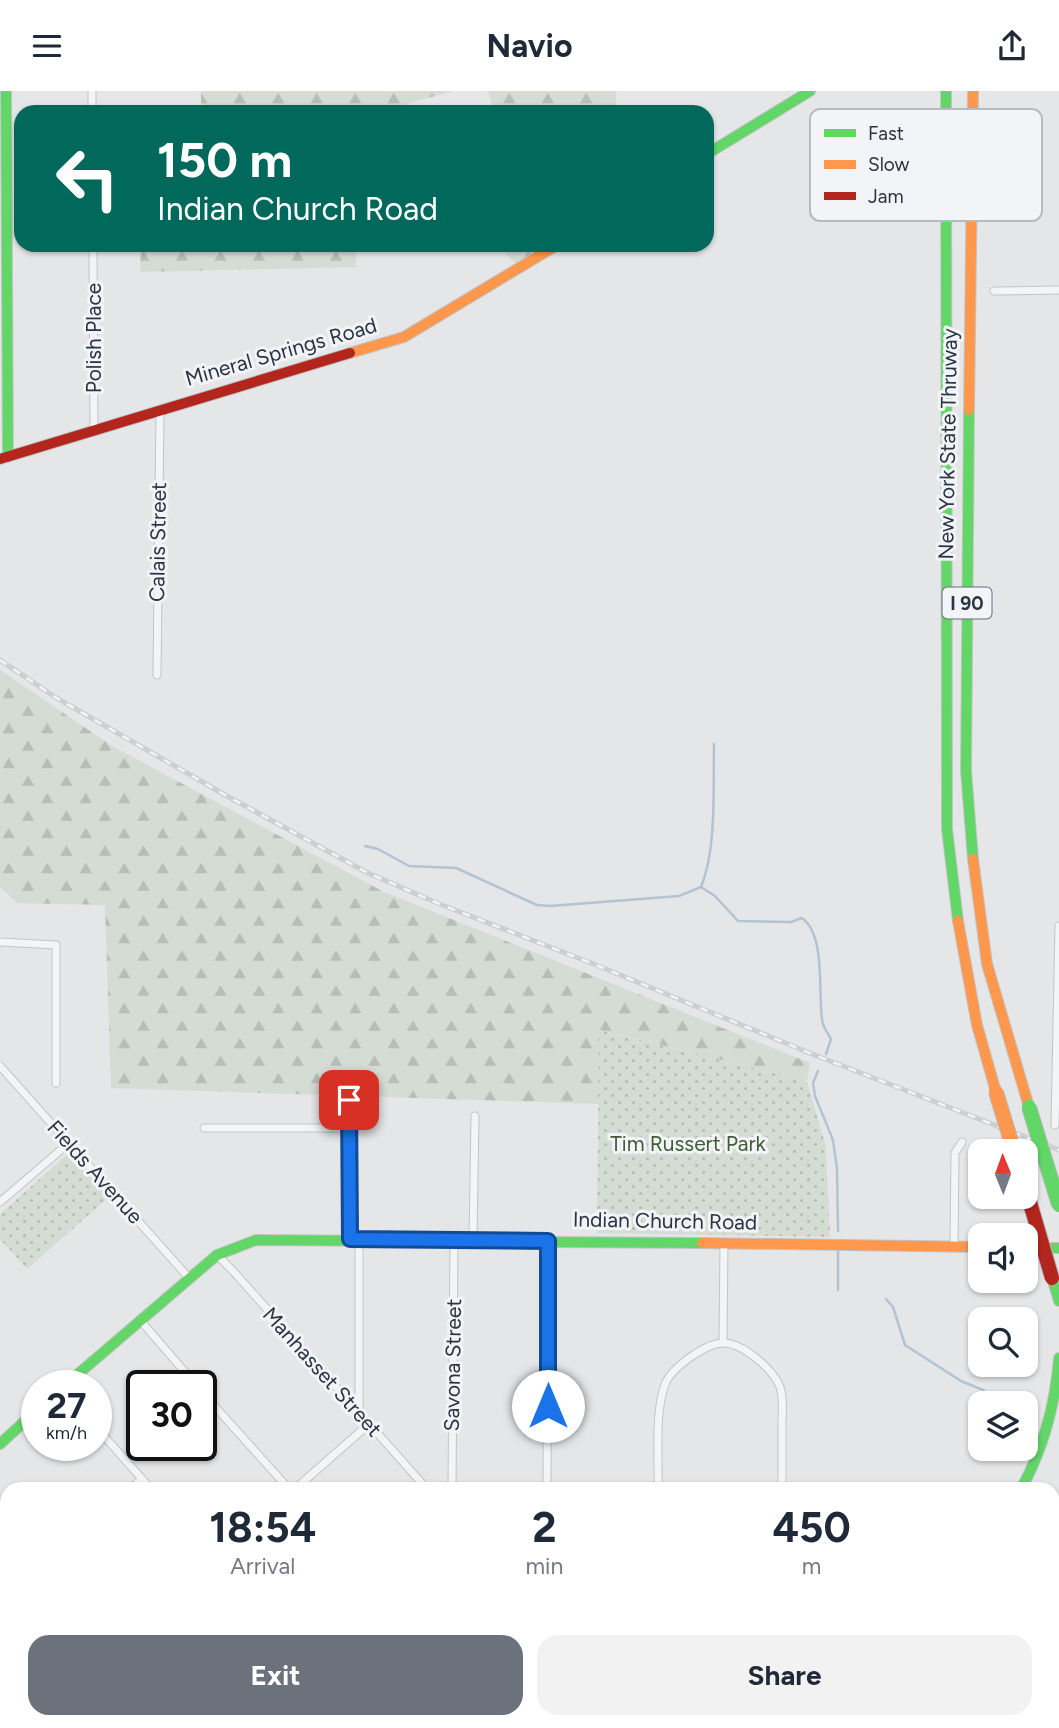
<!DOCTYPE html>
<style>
body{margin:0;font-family:Figtree,sans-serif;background:#f2f2f3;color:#1f2937;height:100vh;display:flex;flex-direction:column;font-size:26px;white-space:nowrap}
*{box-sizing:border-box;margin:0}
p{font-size:23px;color:#747a83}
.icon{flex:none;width:38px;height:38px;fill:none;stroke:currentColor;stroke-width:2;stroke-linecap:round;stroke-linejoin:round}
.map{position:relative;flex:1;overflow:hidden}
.panel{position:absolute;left:0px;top:1391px;width:1060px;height:247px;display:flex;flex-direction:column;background:#fff;border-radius:21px 21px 0 0;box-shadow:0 2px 5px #0004}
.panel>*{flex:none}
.banner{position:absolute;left:14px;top:14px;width:700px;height:147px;border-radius:21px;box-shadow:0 2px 5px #0004;background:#00695c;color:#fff;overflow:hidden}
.needle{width:46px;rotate:359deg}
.controls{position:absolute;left:968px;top:1048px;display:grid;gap:14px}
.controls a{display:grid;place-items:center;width:70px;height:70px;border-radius:14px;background:#fff;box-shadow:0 2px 5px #0004;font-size:35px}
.speed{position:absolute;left:21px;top:1279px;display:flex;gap:14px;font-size:35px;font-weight:700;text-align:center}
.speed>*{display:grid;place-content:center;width:91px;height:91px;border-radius:50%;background:#fff;box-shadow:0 2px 5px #0004;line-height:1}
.speed small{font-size:18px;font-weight:400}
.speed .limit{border:4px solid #111;border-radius:10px;background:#fff;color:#111}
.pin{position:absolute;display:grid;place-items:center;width:60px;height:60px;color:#fff;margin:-30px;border-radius:14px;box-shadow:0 4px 10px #0006}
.me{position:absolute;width:77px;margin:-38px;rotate:0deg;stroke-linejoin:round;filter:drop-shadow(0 0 5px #0008)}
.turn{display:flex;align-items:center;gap:24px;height:147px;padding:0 28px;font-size:32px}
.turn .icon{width:91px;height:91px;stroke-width:2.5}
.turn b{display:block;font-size:49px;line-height:60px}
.eta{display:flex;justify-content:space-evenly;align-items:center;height:119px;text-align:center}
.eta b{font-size:42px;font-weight:700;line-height:49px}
.action{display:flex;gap:14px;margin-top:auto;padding:14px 28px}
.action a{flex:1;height:80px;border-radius:21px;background:#6b727c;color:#fff;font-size:28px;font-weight:700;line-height:80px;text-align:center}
.action a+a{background:#f2f2f3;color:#1f2937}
header{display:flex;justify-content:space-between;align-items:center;height:91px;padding:0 28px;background:#fff;font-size:32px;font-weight:700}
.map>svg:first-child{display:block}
.forest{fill:url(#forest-firs)}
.park{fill:url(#park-dots)}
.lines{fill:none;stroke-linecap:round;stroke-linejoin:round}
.stream{stroke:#b3c3d2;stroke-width:2.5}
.street-casing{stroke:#c2c4c6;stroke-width:9}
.fast-casing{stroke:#c2c4c6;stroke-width:12}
.slow-casing{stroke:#c2c4c6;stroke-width:12}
.jam-casing{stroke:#c2c4c6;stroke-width:12}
.street{stroke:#f3f4f5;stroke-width:7}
.fast{stroke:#63d668;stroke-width:10}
.slow{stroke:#ff974d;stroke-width:10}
.jam{stroke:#b3261e;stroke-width:10}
.rail-casing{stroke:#cdced0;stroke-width:5}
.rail{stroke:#f2f4f7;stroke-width:2.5;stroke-dasharray:8;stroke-linecap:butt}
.fast-bridge-casing{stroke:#b6b9bd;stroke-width:16;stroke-linecap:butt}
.slow-bridge-casing{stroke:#b6b9bd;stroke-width:16;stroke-linecap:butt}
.jam-bridge-casing{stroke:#b6b9bd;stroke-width:16;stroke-linecap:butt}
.fast-bridge{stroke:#63d668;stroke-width:14}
.slow-bridge{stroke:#ff974d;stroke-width:14}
.jam-bridge{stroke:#b3261e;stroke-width:14}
.route-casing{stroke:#114b97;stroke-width:18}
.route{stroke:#1a73e8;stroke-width:12}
.labels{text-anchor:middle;stroke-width:6;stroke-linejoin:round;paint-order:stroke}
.shield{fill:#f2f4f7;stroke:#666e78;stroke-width:2}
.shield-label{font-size:19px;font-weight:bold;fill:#2a3442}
.street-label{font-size:21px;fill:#2a3442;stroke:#f2f4f7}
.park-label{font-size:21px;fill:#405d38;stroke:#f2f4f7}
.key{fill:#f2f4f7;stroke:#b6bac1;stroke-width:2}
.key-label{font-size:19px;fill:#2a3442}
</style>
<header><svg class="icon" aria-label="menu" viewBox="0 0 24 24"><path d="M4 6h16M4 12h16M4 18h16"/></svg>Navio<svg class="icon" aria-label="share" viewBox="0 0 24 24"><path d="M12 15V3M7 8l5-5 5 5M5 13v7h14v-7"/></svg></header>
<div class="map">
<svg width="1059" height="1637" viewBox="0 0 1059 1637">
<defs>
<pattern id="forest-firs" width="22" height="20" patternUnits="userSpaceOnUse" patternTransform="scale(1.75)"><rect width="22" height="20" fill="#d5dcd4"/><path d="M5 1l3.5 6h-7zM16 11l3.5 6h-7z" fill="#b7bdb7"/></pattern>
<pattern id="park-dots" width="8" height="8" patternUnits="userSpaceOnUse" patternTransform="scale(1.75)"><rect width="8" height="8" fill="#d5dcd4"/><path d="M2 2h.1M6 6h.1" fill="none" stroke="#b7bdb7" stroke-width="1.8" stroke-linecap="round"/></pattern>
</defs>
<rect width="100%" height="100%" fill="#e4e6e8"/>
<path class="forest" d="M201,0H453L378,21H201Z
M488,0H616V21H494Z
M141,154H357L356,176L140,181Z
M500,154H544L516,173L499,156Z
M0,579L112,655L384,801L810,972L807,990L600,939L599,1013L111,997L105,814L17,812L0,796Z"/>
<path class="park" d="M599,939L807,990L826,1056L830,1146L597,1142Z
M69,1062L109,1106L27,1178L0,1148V1123Z"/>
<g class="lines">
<path class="stream" d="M365,755L378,758L409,775L456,777L537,814L550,815L679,805L701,796C717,757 713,695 714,653
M701,796L715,805L738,830L791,831L802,827C826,844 818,902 822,928C822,935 828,942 831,948L826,963
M818,980L813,992L815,1005L833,1049L837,1078L838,1140
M838,1161V1199
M886,1208L893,1216L905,1254L961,1290L983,1299L1000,1312
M1026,1328H1029"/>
<defs>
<path id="street" d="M92,0V21
M93,154L94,339
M994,200L1059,199
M157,584L160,319
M0,851L56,854V992
M0,975L189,1187
M349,1009L350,1148
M1055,1034L1059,835
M204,1037H349
M0,1111L69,1052
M473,1149L475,1025
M954,1155L955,1062L962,1051
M217,1164L233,1180L427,1398
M140,1229L197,1295
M723,1252L724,1152
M201,1300L289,1398
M359,1321V1148
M96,1336L151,1398
M130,1398L142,1388
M295,1398L369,1333
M452,1398L454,1149
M547,1398L548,1150
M658,1398C659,1367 654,1319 666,1291C673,1276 705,1253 722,1252C742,1251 773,1278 780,1296C784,1308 782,1321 782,1333C782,1355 782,1377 782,1398
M0,1467L7,1474
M0,1606L7,1614
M627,1631L632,1637
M22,1637L29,1631
M161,1637L168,1631
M580,1637L581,1631
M656,1637V1631
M781,1637V1631"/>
<path id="fast" d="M6,0L8,366
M946,0L947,738L958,830
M707,63L810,0
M969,319L966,680L973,768
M1026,1157H1059
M1052,1187L1059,1210
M64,1295L217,1164L256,1149L702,1152
M0,1353L37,1319
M1021,1398C1044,1357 1055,1314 1059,1267
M1054,1540L1059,1543
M920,1631L921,1637"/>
<path id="slow" d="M350,262L404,246L557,154
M969,319L973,0
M973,768L987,873L1029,1016
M958,830L977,934L996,1001
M702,1152L980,1156
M903,1631L904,1637"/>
<path id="jam" d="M0,368L350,262"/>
</defs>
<use href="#street" class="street-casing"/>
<use href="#fast" class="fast-casing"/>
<use href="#slow" class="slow-casing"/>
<use href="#jam" class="jam-casing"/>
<use href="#street" class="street"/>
<use href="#fast" class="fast"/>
<use href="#slow" class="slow"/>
<use href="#jam" class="jam"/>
<defs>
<path id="rail" d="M0,569L55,606L225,704L368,782L442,814L591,872L812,963L1059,1059"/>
</defs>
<use href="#rail" class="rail-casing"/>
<use href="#rail" class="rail"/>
<defs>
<path id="fast-bridge" d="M1029,1016L1059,1114"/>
<path id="slow-bridge" d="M996,1001L1014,1060"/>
<path id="jam-bridge" d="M1026,1098L1052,1187"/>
</defs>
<use href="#fast-bridge" class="fast-bridge-casing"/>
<use href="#slow-bridge" class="slow-bridge-casing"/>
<use href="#jam-bridge" class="jam-bridge-casing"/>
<use href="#fast-bridge" class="fast-bridge"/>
<use href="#slow-bridge" class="slow-bridge"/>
<use href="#jam-bridge" class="jam-bridge"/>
</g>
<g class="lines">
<defs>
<path id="route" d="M349,1009L350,1148L548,1150V1315"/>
</defs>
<use href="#route" class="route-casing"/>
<use href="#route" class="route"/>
</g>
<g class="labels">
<rect class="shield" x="942.5" y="496.5" width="49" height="31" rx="5"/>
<g class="shield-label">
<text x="967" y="519">I 90</text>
</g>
<g class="street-label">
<text transform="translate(94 247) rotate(-90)" y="7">Polish Place</text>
<text transform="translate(281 261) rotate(-16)" y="7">Mineral Springs Road</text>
<text transform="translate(948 353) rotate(-89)" y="7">New York State Thruway</text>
<text transform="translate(158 451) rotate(-89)" y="7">Calais Street</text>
<text transform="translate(95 1081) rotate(48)" y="7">Fields Avenue</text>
<text transform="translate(665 1130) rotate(1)" y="7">Indian Church Road</text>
<text transform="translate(453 1274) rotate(-89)" y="7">Savona Street</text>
<text transform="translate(322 1281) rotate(48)" y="7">Manhasset Street</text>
</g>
<g class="park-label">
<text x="688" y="1060">Tim Russert Park</text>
</g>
</g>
<rect x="810" y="18" width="232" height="112" rx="10" class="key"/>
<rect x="824" y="38" width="32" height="8" fill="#63d668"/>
<rect x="824" y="69" width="32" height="9" fill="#ff974d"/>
<rect x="824" y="101" width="32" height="8" fill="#b3261e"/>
<g class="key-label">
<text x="868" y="49">Fast</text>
<text x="868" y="80">Slow</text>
<text x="868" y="112">Jam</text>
</g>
</svg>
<div class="controls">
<a><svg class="needle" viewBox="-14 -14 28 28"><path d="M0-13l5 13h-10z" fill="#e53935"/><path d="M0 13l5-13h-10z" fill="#747a83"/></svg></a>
<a><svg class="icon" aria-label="sound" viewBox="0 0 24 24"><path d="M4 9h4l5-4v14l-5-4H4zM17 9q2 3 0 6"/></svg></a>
<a><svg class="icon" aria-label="search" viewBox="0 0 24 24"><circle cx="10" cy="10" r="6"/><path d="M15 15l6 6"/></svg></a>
<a><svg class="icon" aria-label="layers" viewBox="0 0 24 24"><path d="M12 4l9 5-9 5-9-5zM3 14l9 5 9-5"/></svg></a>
</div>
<div class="speed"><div>27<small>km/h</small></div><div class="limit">30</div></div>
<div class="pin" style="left:349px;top:1009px;background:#d93025"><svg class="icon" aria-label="arrive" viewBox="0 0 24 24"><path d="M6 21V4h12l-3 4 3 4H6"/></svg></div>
<svg class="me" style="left:548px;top:1315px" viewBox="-20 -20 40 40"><circle r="19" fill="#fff"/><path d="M0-13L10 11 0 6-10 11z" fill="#1a73e8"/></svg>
<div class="banner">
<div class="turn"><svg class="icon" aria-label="left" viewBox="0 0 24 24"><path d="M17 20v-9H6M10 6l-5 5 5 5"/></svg><div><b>150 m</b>Indian Church Road</div></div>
</div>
<section class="panel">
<div class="eta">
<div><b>18:54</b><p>Arrival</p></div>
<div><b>2</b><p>min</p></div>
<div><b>450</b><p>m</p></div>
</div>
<div class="action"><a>Exit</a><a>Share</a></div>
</section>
</div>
